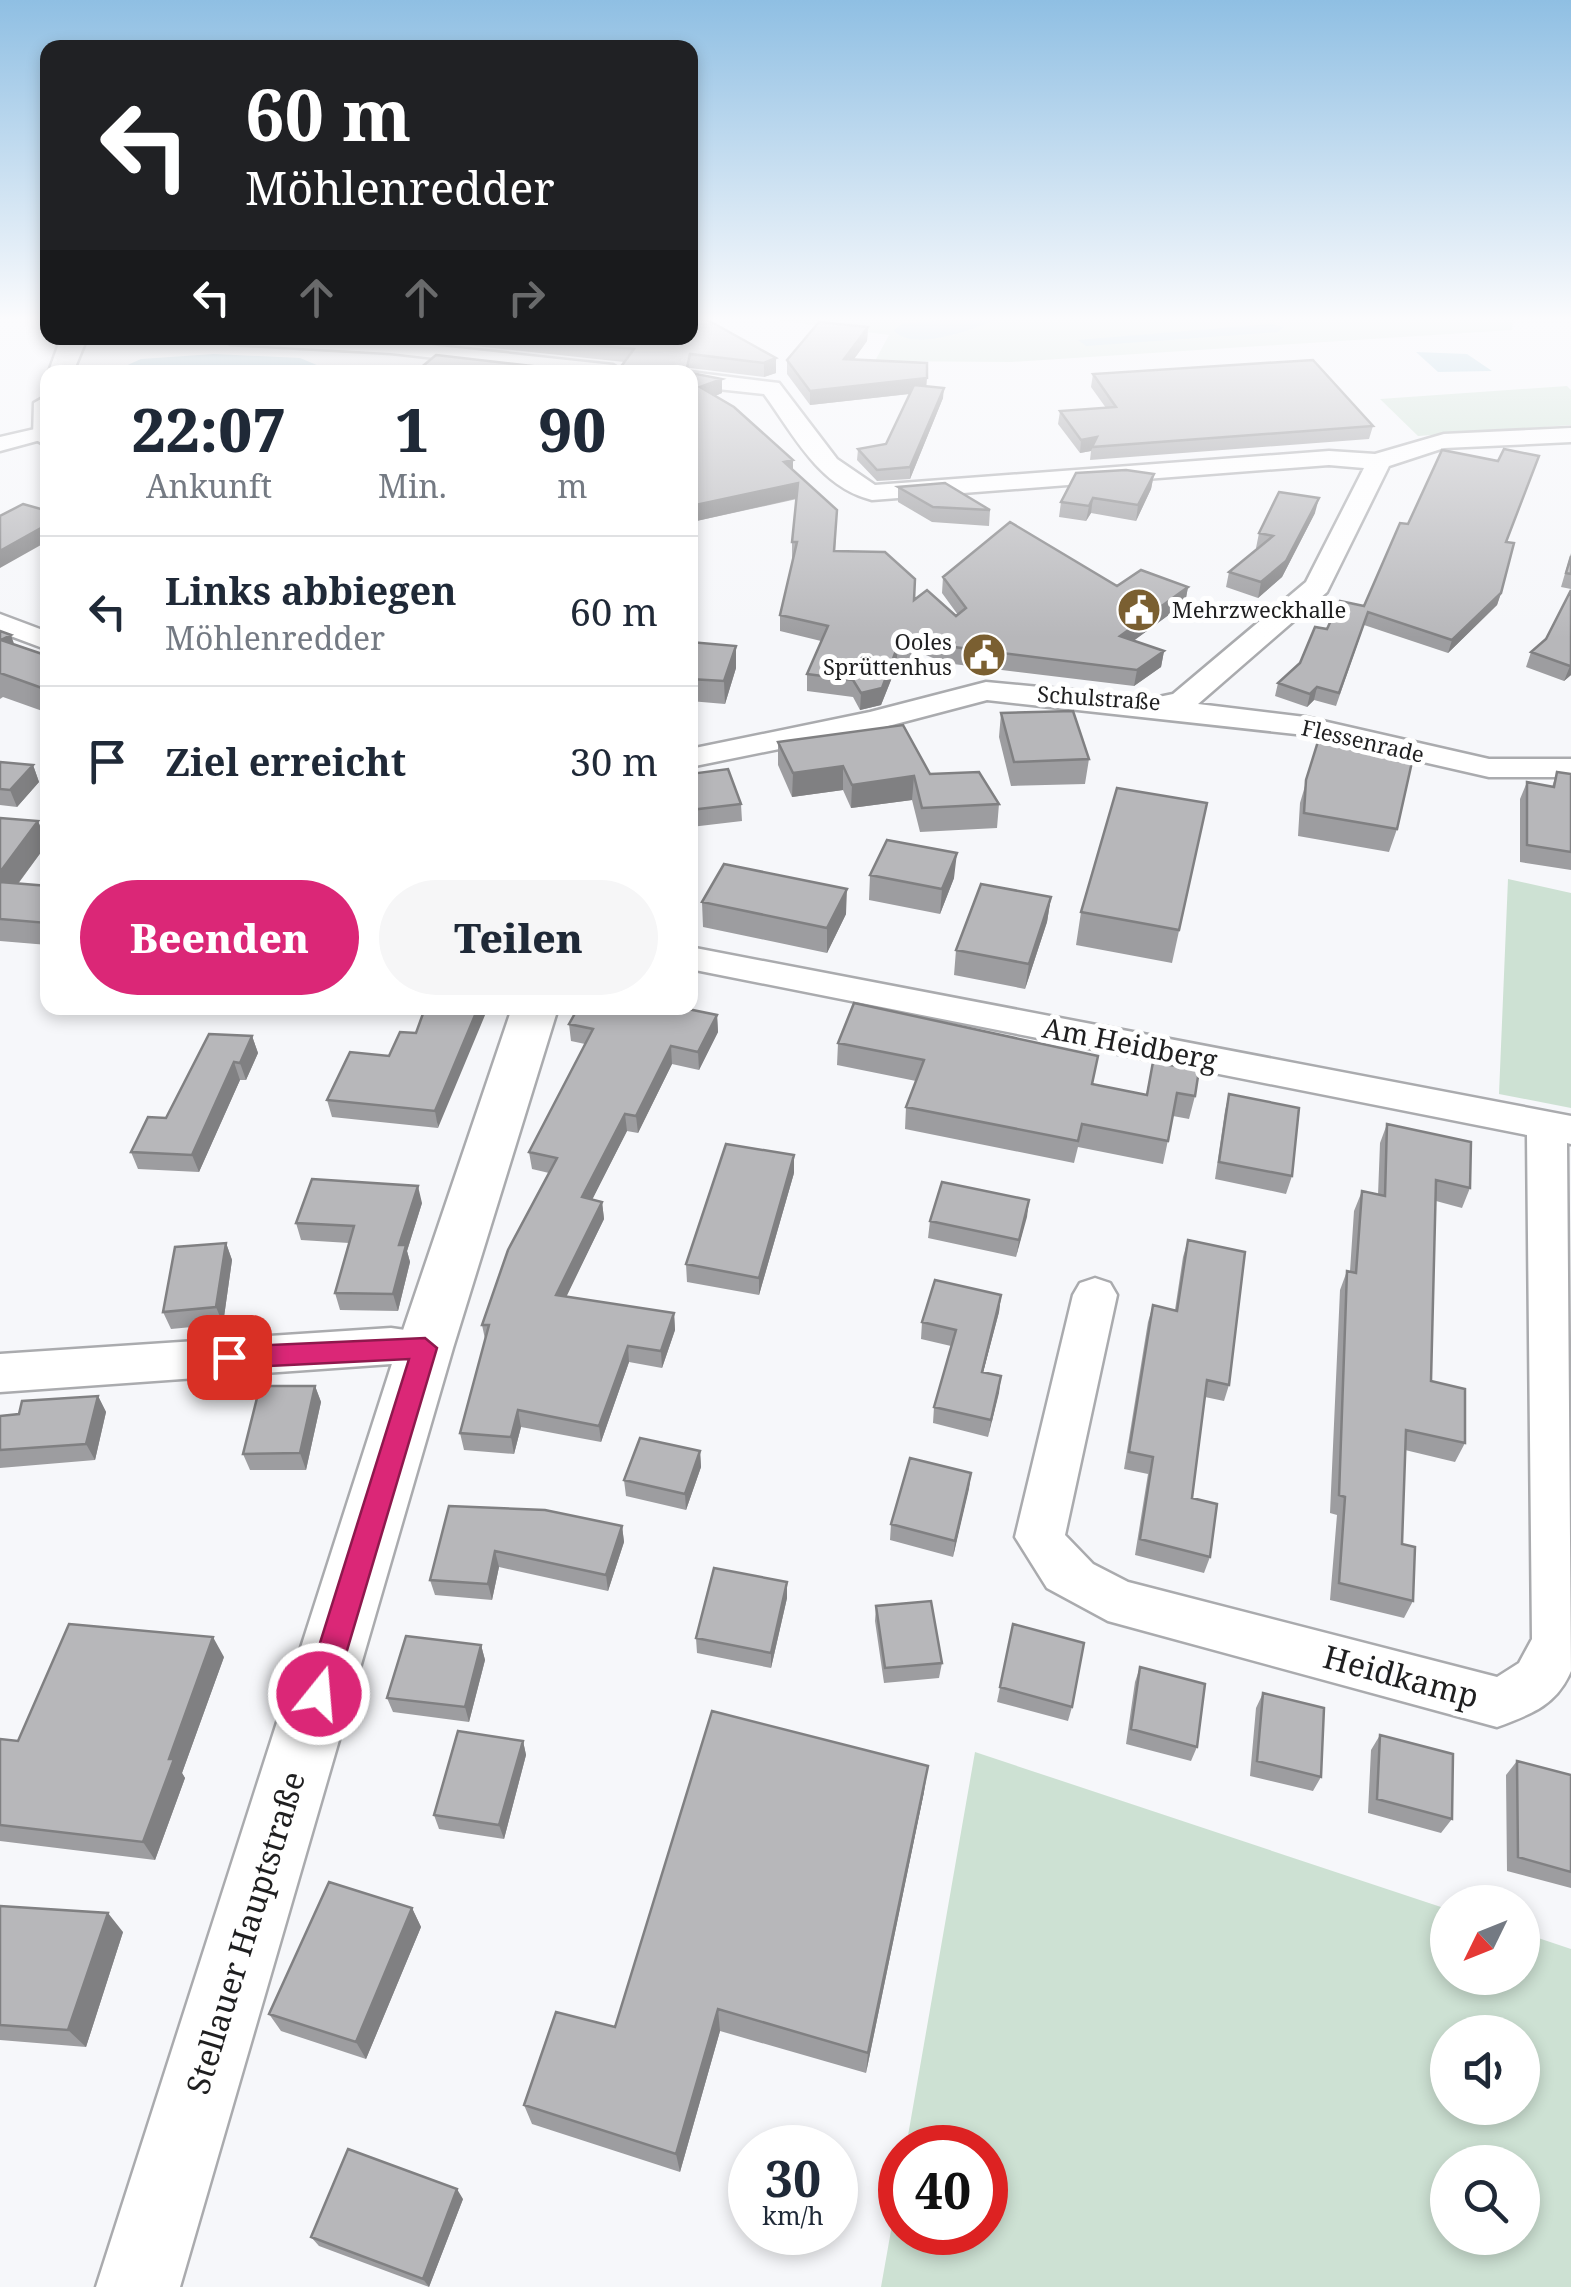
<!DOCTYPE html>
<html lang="de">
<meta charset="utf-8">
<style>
body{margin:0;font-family:"Noto Serif",serif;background:#f6f6f7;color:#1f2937;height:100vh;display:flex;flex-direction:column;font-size:38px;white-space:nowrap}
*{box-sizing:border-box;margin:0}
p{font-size:32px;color:#747a83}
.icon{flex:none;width:55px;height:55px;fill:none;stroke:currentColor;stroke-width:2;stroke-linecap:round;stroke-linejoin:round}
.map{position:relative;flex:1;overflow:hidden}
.details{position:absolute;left:40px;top:365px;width:658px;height:650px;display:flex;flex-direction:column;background:#fff;border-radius:20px;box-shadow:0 5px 15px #0003}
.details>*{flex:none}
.banner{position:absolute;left:40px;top:40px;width:658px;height:305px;border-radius:20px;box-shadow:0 5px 15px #0003;background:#202124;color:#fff;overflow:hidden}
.needle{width:65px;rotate:227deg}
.fabs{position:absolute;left:1430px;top:1885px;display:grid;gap:20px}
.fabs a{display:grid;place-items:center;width:110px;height:110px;border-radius:50%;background:#fff;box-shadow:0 5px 15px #0003;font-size:50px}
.speed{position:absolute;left:728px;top:2125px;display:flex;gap:20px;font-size:50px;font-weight:700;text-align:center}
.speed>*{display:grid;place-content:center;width:130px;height:130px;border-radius:50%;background:#fff;box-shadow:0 5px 15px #0003;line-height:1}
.speed small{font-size:25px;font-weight:400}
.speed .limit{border:15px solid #d22;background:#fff;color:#111}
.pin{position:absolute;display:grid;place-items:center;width:85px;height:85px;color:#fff;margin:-42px;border-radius:20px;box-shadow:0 5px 15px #0006}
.me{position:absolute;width:110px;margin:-55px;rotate:17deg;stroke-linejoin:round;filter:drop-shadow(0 0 8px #0008)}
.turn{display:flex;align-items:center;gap:35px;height:210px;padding:0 40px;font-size:45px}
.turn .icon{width:130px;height:130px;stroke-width:2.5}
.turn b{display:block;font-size:70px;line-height:85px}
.lanes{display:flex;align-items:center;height:95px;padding:0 40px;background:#0003;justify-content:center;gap:50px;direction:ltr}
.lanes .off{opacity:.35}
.eta{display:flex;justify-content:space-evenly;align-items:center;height:170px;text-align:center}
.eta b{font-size:60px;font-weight:800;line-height:70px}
.primary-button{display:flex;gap:20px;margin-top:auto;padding:20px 40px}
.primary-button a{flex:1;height:115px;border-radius:60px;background:#db2777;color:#fff;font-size:40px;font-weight:800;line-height:115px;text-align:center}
.primary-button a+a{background:#f6f6f7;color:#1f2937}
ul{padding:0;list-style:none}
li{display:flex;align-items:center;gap:30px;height:150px;padding:0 40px;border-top:2px solid #e0e1e3}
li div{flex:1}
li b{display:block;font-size:38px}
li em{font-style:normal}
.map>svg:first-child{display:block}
.green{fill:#cde1d3;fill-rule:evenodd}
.water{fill:#aacfdc}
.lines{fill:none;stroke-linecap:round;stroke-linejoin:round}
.minor-casing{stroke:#aaabae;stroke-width:5}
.tertiary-casing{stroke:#aaabae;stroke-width:5}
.minor{fill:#fff;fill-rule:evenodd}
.tertiary{fill:#fff;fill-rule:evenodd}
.wall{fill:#9d9da0}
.shaded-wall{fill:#808082}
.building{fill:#b7b7ba;stroke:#808082;stroke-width:2.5}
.route{fill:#db2777;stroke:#8e194d;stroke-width:2.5}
.labels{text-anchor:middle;stroke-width:10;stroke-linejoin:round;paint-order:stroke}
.far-poi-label{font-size:22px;fill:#1f1f20;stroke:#fff;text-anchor:start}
.far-street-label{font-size:22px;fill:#1f1f20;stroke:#fff}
.street-label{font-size:28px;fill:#1f1f20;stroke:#fff}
.near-street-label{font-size:32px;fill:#1f1f20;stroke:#fff}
</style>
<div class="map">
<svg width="1571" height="2287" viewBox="0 0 1571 2287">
<rect width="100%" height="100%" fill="#f6f7fa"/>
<path class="green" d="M761,318H1513L1512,330L1011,362L875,361L889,335Z
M1567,386L1571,390V425L1418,436L1380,399Z
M1508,879L1571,893V1108L1499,1094Z
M975,1752L1447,1909L1448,1978H1522L1523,1933L1571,1949V2287H881L900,2180V2232H985V2148L906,2147ZM1522,2032V2108H1448V2032ZM1522,2162V2238H1448V2162Z"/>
<path class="water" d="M957,318H1001C978,327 912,354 894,330L902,324Z
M1271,324L1284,327L1278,332L1086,346L1078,340Z
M1416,352L1467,354L1492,371L1438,372Z
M214,354L300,358L324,368L316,372H112L141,359Z"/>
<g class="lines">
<defs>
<path id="minor" d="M220,338L391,341L613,365L624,372H560L391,353L231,344Z
M690,372L779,383L837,459L875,485L1329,451L1375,454L1444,434L1571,428V442L1444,448L1389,466L1327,592L1198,704L1305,717L1489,759H1571V777H1489L1305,735L987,700L873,730L690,767V749L870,712L986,682L1154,698L1173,694L1306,582L1364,468L1329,465L872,500C819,487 794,435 764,394L690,386Z
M48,426V438L0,451V437Z
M0,614L48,632V650L0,632Z
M690,947L1571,1116V1144L1567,1143L1571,1671C1556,1706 1531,1714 1497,1727L1108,1621L1047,1588L1015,1537L1073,1295L1080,1283L1095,1278L1110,1283L1117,1295L1065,1535L1093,1564L1128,1582L1497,1677L1519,1663L1532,1639L1527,1135L690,969Z
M391,1328L441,1335L447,1348L441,1361L425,1366L391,1364L0,1392V1354Z"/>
<path id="tertiary" d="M61,338H87L73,372L48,374Z
M48,395V447L33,438L34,403Z
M512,1008H558L453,1348L180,2287H96L397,1348Z"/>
</defs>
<use href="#minor" class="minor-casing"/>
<use href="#tertiary" class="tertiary-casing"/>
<use href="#minor" class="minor"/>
<use href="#tertiary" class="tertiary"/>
</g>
<path class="wall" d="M690,318H704L776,358V373L764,377L690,368V372L722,379V393L715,396L734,407L793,460V471L837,510L835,551L885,552L915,579L914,600L927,590L956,616L958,615L942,593L943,577L1010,522L1117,586L1141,570L1188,587L1185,603L1133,641L1164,651L1161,667L1134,686L945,663L921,653L920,668L897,665L881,705L860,710L853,697L807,691V674L821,641L780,631V615L793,558H792V542L797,499L692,522L690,520V372H617L624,362L457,344L456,338H690Z
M868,327L867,341L854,359L927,386L943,398L910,479L877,481L857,460L858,449L886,444L910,394L810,405L787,374V360Z
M1093,374L1373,426L1369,439L1090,460L1091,451L1080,453L1058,424L1060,411L1106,408L1091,387Z
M1154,474L1151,489L1136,521L1091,513L1086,521L1059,517L1061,502Z
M898,487L990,510L989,526L932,522L898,502Z
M1315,513L1282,577L1258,598L1226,587L1229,572L1257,548H1256L1259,533Z
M1507,542L1501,593L1497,605L1448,653L1364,625L1336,706L1314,700L1307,707L1275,696L1278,683L1300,663L1327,629L1364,606Z
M1571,553V589L1561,587Z
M1571,590V675L1564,681L1526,667L1531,652L1546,639Z
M0,631L14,645L48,656V713L3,697L0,699Z
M690,642L736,668L725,704L690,701Z
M1001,713L1089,759L1085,784L1011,786L999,737Z
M1320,735L1397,829L1389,852L1298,836L1300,803Z
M778,742L930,774L999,804L997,828L920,832L912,800L851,808L843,790L792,797L778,765Z
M0,762L33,765L39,782L17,807L0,805Z
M1557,772L1571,774V870L1520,862V799L1527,782L1552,787Z
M690,774L741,804L742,821L691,827Z
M1207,803L1172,963L1076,945L1081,912Z
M0,818L38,821L47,844L18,884L48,886V945L0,941Z
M870,875L954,878L940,914L869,900Z
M1051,897L1047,922L1025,989L954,975L956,950Z
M702,902L846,914L827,953L703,927Z
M156,1008H198L192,1014Z
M425,1008L438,1128L332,1117L327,1100L389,1056L416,1033Z
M717,1015L718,1032L699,1070L672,1064L638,1133L627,1131L592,1199L602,1202L604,1219L566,1296L674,1313L675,1330L662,1368L629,1362L601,1442L521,1427L514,1454L464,1450L460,1433L485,1339L482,1325L549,1173L532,1169L529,1152L585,1044L571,1041L569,1024Z
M252,1036L258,1053L246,1080H240L199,1172L138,1169L131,1152Z
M838,1043L1093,1084L1146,1095L1153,1062L1195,1096L1189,1119L1173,1116L1163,1164L1078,1147L1074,1163L905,1129L906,1107L916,1081L837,1065Z
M1229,1094L1292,1176L1286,1194L1215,1179L1225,1111Z
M1387,1124L1470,1188L1462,1208L1436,1201L1431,1381L1465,1443L1455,1462L1405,1450L1402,1544L1413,1601L1404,1618L1330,1600L1337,1515L1330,1513L1340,1290L1347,1271H1350L1354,1211L1362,1191L1378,1195L1380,1143Z
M794,1173L759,1295L687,1282L686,1264Z
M1029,1200L1016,1257L928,1238L930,1221Z
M422,1203L407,1251L410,1262L398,1311L340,1310L335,1293L349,1243L301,1240L296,1223Z
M1188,1240L1229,1385L1224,1401L1205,1397L1192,1498L1210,1557L1204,1573L1135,1555L1148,1474L1124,1469L1148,1322L1153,1305L1175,1310L1183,1257Z
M226,1243L232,1260L223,1324L171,1329L163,1312Z
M1001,1295L999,1312L983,1372L1001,1376L988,1437L933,1423L934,1407L951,1346L921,1339L922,1322Z
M315,1386L321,1402L306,1470H250L243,1454Z
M98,1396L106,1412L95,1460L0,1468V1416L19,1414Z
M700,1451L701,1467L686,1510L626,1496L624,1480Z
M971,1473L953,1557L890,1540L891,1524Z
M449,1506L622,1526L624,1542L608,1591L499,1567L492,1600L435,1595L430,1580Z
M787,1582V1598L771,1668L697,1653L696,1638Z
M876,1606L942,1663L939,1678L884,1683L875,1621Z
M1013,1624L1072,1707L1068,1721L997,1702Z
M481,1645L485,1660L469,1722L393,1712L387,1698Z
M224,1657L182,1773L185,1778L155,1860L0,1841V1739L18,1741Z
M1140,1667L1197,1747L1191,1761L1126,1744L1135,1682Z
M1263,1693L1321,1777L1313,1791L1250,1776L1256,1708Z
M1380,1735L1452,1819L1441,1833L1368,1813L1371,1750Z
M523,1741L526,1755L504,1839L439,1829L434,1815Z
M1517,1761L1571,1775V1888L1507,1871L1506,1775Z
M924,1792L866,2073L720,2031L680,2172L532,2124L524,2105L615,2027Z
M0,1906L123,1932L86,2047L0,2040Z
M412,1908L421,1927L366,2059L281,2031L269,2014Z
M463,2199L429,2287L319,2246L311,2237Z"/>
<path class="shaded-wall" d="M868,327L867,341L844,373V359Z
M776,358V373L764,377V363Z
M927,378L926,392L810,405V391Z
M722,379V393L701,402L700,387Z
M944,388L943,398L910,479V467Z
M1097,437L1091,451L1080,453L1081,440Z
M793,460V476L784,462Z
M1154,474L1151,489L1136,521L1138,505Z
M798,483V498L692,522L691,506Z
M1093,498L1091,513L1086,521L1089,506Z
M1319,498L1315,513L1282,577L1258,598L1261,582Z
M48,524V541L0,568V551Z
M1188,587L1185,603L1117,653L1120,636Z
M1501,593L1497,605L1448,653L1452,640Z
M11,635L20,661L1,640Z
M736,646V668L725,704L724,681Z
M897,648V665L881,705L860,710L861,693Z
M1164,651L1161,667L1134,686L1137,670Z
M1571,665V675L1564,681L1570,666Z
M48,684V704L42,688Z
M1317,687L1314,700L1307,707L1310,694Z
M33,765L39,782L17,807L10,790Z
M843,766V790L792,797L793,773Z
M914,776L912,800L851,808L852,785Z
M38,821L47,844L2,905L0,900V872Z
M957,853L954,878L940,914L942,889Z
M847,889L846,914L827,953V928Z
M1051,897L1047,922L1025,989L1029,964Z
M478,1008H488L438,1128L435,1111Z
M717,1015L718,1032L699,1070L698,1052Z
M252,1036L258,1053L246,1080L240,1063Z
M671,1046L672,1064L638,1133L636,1116Z
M234,1062L240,1080L199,1172L192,1155Z
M625,1114L627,1131L585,1214L582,1197Z
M794,1155V1173L759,1295V1278Z
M418,1186L422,1203L407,1251L410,1262L398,1311L393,1294L399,1245Z
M1029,1200L1027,1217L1016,1257L1019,1240Z
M602,1202L604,1219L559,1312L556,1295Z
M226,1243L232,1260L223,1324L216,1307Z
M1001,1295L999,1312L979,1388L982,1372Z
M674,1313L675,1330L662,1368L661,1351Z
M628,1346L629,1362L601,1442L599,1426Z
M1001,1376L999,1393L988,1437L991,1420Z
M315,1386L321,1402L306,1470L300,1453Z
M98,1396L106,1412L95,1460L86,1444Z
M518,1410L521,1427L514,1454L511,1437Z
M700,1451L701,1467L686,1510L685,1494Z
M971,1473L969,1489L953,1557L955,1541Z
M622,1526L624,1542L608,1591L606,1575Z
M495,1551L499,1567L492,1600L488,1584Z
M787,1582V1598L771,1668V1653Z
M213,1637L224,1657L182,1773L185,1778L155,1860L143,1842L169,1759Z
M481,1645L485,1660L469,1722L465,1707Z
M523,1741L526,1755L504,1839L499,1825Z
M928,1766L924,1792L866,2073L868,2053Z
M412,1908L421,1927L366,2059L356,2042Z
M108,1913L123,1932L86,2047L68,2030Z
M718,2009L720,2031L680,2172L676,2154Z
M457,2189L463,2199L429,2287L423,2279Z"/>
<path class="building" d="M690,318H704L776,358L764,363L690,354L686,372L722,379L700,387L734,407L793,460L784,462L837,510L834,551L885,552L915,579L914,600L927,590L956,616L966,608L943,577L1010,522L1117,586L1141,570L1188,587L1120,636L1164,651L1137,670L946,646L923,637L921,652L897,648L882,688L861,693L853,680L807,674L828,626L780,615L797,542H792L798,483L691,506L690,372H617L634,349L523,338H690Z
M819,322L868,327L844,359L927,363V378L810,391L787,360Z
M436,355L558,369L554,372H432L418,370Z
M1313,360L1373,426L1092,447L1097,437L1081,440L1060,411L1116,407L1093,374Z
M914,385L944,388L910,467L877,470L858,449L886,444Z
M1504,449L1539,456L1506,542L1514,543L1501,593L1452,640L1368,612L1339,693L1317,687L1310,694L1278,683L1300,663L1315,627L1327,629L1340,601L1364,606L1400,523L1408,524L1442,450L1498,461Z
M1126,470L1154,474L1138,505L1093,498L1089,506L1061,502L1076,473Z
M945,483L990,510L933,507L898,487Z
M1279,492L1319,498L1286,561L1261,582L1229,572L1273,536L1259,533Z
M23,504L48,511V524L0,551V516Z
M1571,556V574L1566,573Z
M1571,590V665L1570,666L1531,652L1546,639Z
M0,631L11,635L1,640L48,656V684L42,688L0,673Z
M690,642L736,646L724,681L690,679Z
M1073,711L1089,759L1014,762L1001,713Z
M903,725L930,774L979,772L999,804L922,808L914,776L852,785L843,766L793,773L778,742Z
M1320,735L1414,753L1397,829L1304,813L1306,780Z
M0,762L33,765L10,790L0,789Z
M728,769L741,804L690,810V774Z
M1557,772L1571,774V852L1527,845V782L1554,787Z
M1117,788L1207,803L1179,930L1081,912Z
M0,818L38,821L0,872Z
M887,840L957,853L942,889L870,875Z
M724,864L847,889L827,928L702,902Z
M0,882L48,886L47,923L0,919Z
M981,884L1051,897L1029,964L956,950Z
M854,1003L1098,1056L1092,1084L1147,1095L1153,1062L1199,1070L1195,1096L1177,1093L1168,1141L1082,1124L1078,1141L906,1107L924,1060L838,1043Z
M425,1008H478L435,1111L327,1100L350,1052L389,1056L400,1032L416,1033Z
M578,1008H683L717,1015L698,1052L671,1046L636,1116L625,1114L582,1197L602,1202L556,1295L674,1313L661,1351L628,1346L599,1426L518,1410L511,1437L460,1433L489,1325H482L508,1250L557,1158L529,1152L593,1029L569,1024Z
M209,1034L252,1036L240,1063L234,1062L192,1155L131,1152L148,1117L166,1118Z
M1229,1094L1299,1108L1292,1176L1219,1162Z
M1387,1124L1471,1142L1470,1188L1436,1180L1431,1381L1465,1389V1443L1406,1430L1402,1544L1415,1547L1413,1601L1339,1583L1345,1497L1339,1495L1347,1271L1356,1273L1362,1191L1385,1196Z
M726,1144L794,1155L759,1278L686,1264Z
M312,1179L418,1186L399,1245H406L393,1294L335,1293L354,1226L296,1223Z
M942,1182L1029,1200L1019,1240L930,1221Z
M1188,1240L1245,1252L1229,1385L1207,1380L1192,1498L1217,1504L1210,1557L1140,1539L1153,1457L1129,1452L1153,1305L1177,1311Z
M226,1243L216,1307L163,1312L175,1247Z
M935,1280L1001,1295L982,1372L1001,1376L991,1420L934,1407L956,1330L922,1322Z
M260,1386H315L300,1453L243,1454Z
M98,1396L86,1444L0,1450V1416L19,1414L22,1401Z
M640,1438L700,1451L685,1494L624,1480Z
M910,1458L971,1473L955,1541L891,1524Z
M449,1506L545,1510L622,1526L606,1575L495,1551L488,1584L430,1580Z
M714,1568L787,1582L771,1653L696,1638Z
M931,1601L942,1663L885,1668L876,1606Z
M69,1624L213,1637L169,1759H174L143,1842L0,1825V1739L18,1741Z
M1013,1624L1084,1643L1072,1707L1000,1687Z
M406,1636L481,1645L465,1707L387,1698Z
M1140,1667L1205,1684L1197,1747L1131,1729Z
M1263,1693L1324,1708L1321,1777L1257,1761Z
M712,1711L928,1766L868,2053L718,2009L676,2154L524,2105L556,2012L615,2027Z
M458,1731L523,1741L499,1825L434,1815Z
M1380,1735L1453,1754L1452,1819L1377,1799Z
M1517,1761L1571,1775V1872L1518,1857Z
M329,1882L412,1908L356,2042L269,2014Z
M0,1906L108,1913L68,2030L0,2025Z
M348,2149L457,2189L423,2279L311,2237Z"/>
<linearGradient id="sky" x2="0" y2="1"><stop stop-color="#8fbfe3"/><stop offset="0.5" stop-color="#fbfbfd"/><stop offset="1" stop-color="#fbfbfd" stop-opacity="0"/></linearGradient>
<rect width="1571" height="638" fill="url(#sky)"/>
<path class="route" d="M425,1338L437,1348L334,1694L330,1704L319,1708L309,1704L304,1694L409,1359L229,1368L216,1357L229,1347Z"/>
<defs>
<symbol id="civic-disc" viewBox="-11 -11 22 22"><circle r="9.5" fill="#7a5f31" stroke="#fff"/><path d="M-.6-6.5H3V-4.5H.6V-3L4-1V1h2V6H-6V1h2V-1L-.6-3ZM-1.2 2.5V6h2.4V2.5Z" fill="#fff"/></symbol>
</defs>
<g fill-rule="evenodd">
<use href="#civic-disc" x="1114" y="585" width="50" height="50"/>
<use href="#civic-disc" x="959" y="630" width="50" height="50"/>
</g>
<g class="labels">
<g class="far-poi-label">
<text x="1172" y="618">Mehrzweckhalle</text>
<text x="952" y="650" text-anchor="end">Ooles<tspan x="952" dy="25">Sprüttenhus</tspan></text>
</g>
<g class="far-street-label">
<text transform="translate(1099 698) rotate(4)" y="8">Schulstraße</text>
<text transform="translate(1363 741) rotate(13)" y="8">Flessenrade</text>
</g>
<g class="street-label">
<text transform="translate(1130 1044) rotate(11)" y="10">Am Heidberg</text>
</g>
<g class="near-street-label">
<text transform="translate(1401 1677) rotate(15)" y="11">Heidkamp</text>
<text transform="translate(246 1933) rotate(-73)" y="11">Stellauer Hauptstraße</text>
</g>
</g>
</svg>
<div class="fabs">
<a><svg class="needle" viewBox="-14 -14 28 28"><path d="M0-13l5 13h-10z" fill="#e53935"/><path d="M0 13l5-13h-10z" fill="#747a83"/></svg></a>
<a><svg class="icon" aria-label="sound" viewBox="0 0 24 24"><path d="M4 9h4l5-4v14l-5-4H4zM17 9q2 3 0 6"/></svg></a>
<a><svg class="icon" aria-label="search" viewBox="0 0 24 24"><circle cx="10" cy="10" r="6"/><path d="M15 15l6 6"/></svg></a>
</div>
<div class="speed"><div>30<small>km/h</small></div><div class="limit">40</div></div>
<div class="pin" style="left:229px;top:1357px;background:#d93025"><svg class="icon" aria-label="arrive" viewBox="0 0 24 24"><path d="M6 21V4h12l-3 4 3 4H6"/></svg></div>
<svg class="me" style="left:319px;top:1694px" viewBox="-20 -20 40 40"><circle r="17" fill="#db2777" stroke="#fff" stroke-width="3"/><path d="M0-11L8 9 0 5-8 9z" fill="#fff"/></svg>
<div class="banner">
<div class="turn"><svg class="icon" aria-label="left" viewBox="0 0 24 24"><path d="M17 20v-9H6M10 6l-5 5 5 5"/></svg><div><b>60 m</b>Möhlenredder</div></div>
<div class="lanes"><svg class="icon" aria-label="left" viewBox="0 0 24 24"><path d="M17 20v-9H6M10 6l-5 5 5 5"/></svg><svg class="icon off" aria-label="ahead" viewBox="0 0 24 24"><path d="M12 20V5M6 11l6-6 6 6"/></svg><svg class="icon off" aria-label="ahead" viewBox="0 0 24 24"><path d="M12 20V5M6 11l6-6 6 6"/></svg><svg class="icon off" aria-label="right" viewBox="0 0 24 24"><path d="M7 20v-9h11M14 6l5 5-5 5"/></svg></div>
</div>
<section class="details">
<div class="eta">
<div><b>22:07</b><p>Ankunft</p></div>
<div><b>1</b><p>Min.</p></div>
<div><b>90</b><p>m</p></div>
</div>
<ul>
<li><svg class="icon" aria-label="left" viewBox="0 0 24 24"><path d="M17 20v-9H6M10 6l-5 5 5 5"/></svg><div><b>Links abbiegen</b><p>Möhlenredder</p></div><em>60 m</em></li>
<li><svg class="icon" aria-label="arrive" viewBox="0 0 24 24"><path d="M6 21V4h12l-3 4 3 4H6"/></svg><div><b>Ziel erreicht</b></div><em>30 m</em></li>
</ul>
<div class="primary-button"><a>Beenden</a><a>Teilen</a></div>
</section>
</div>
